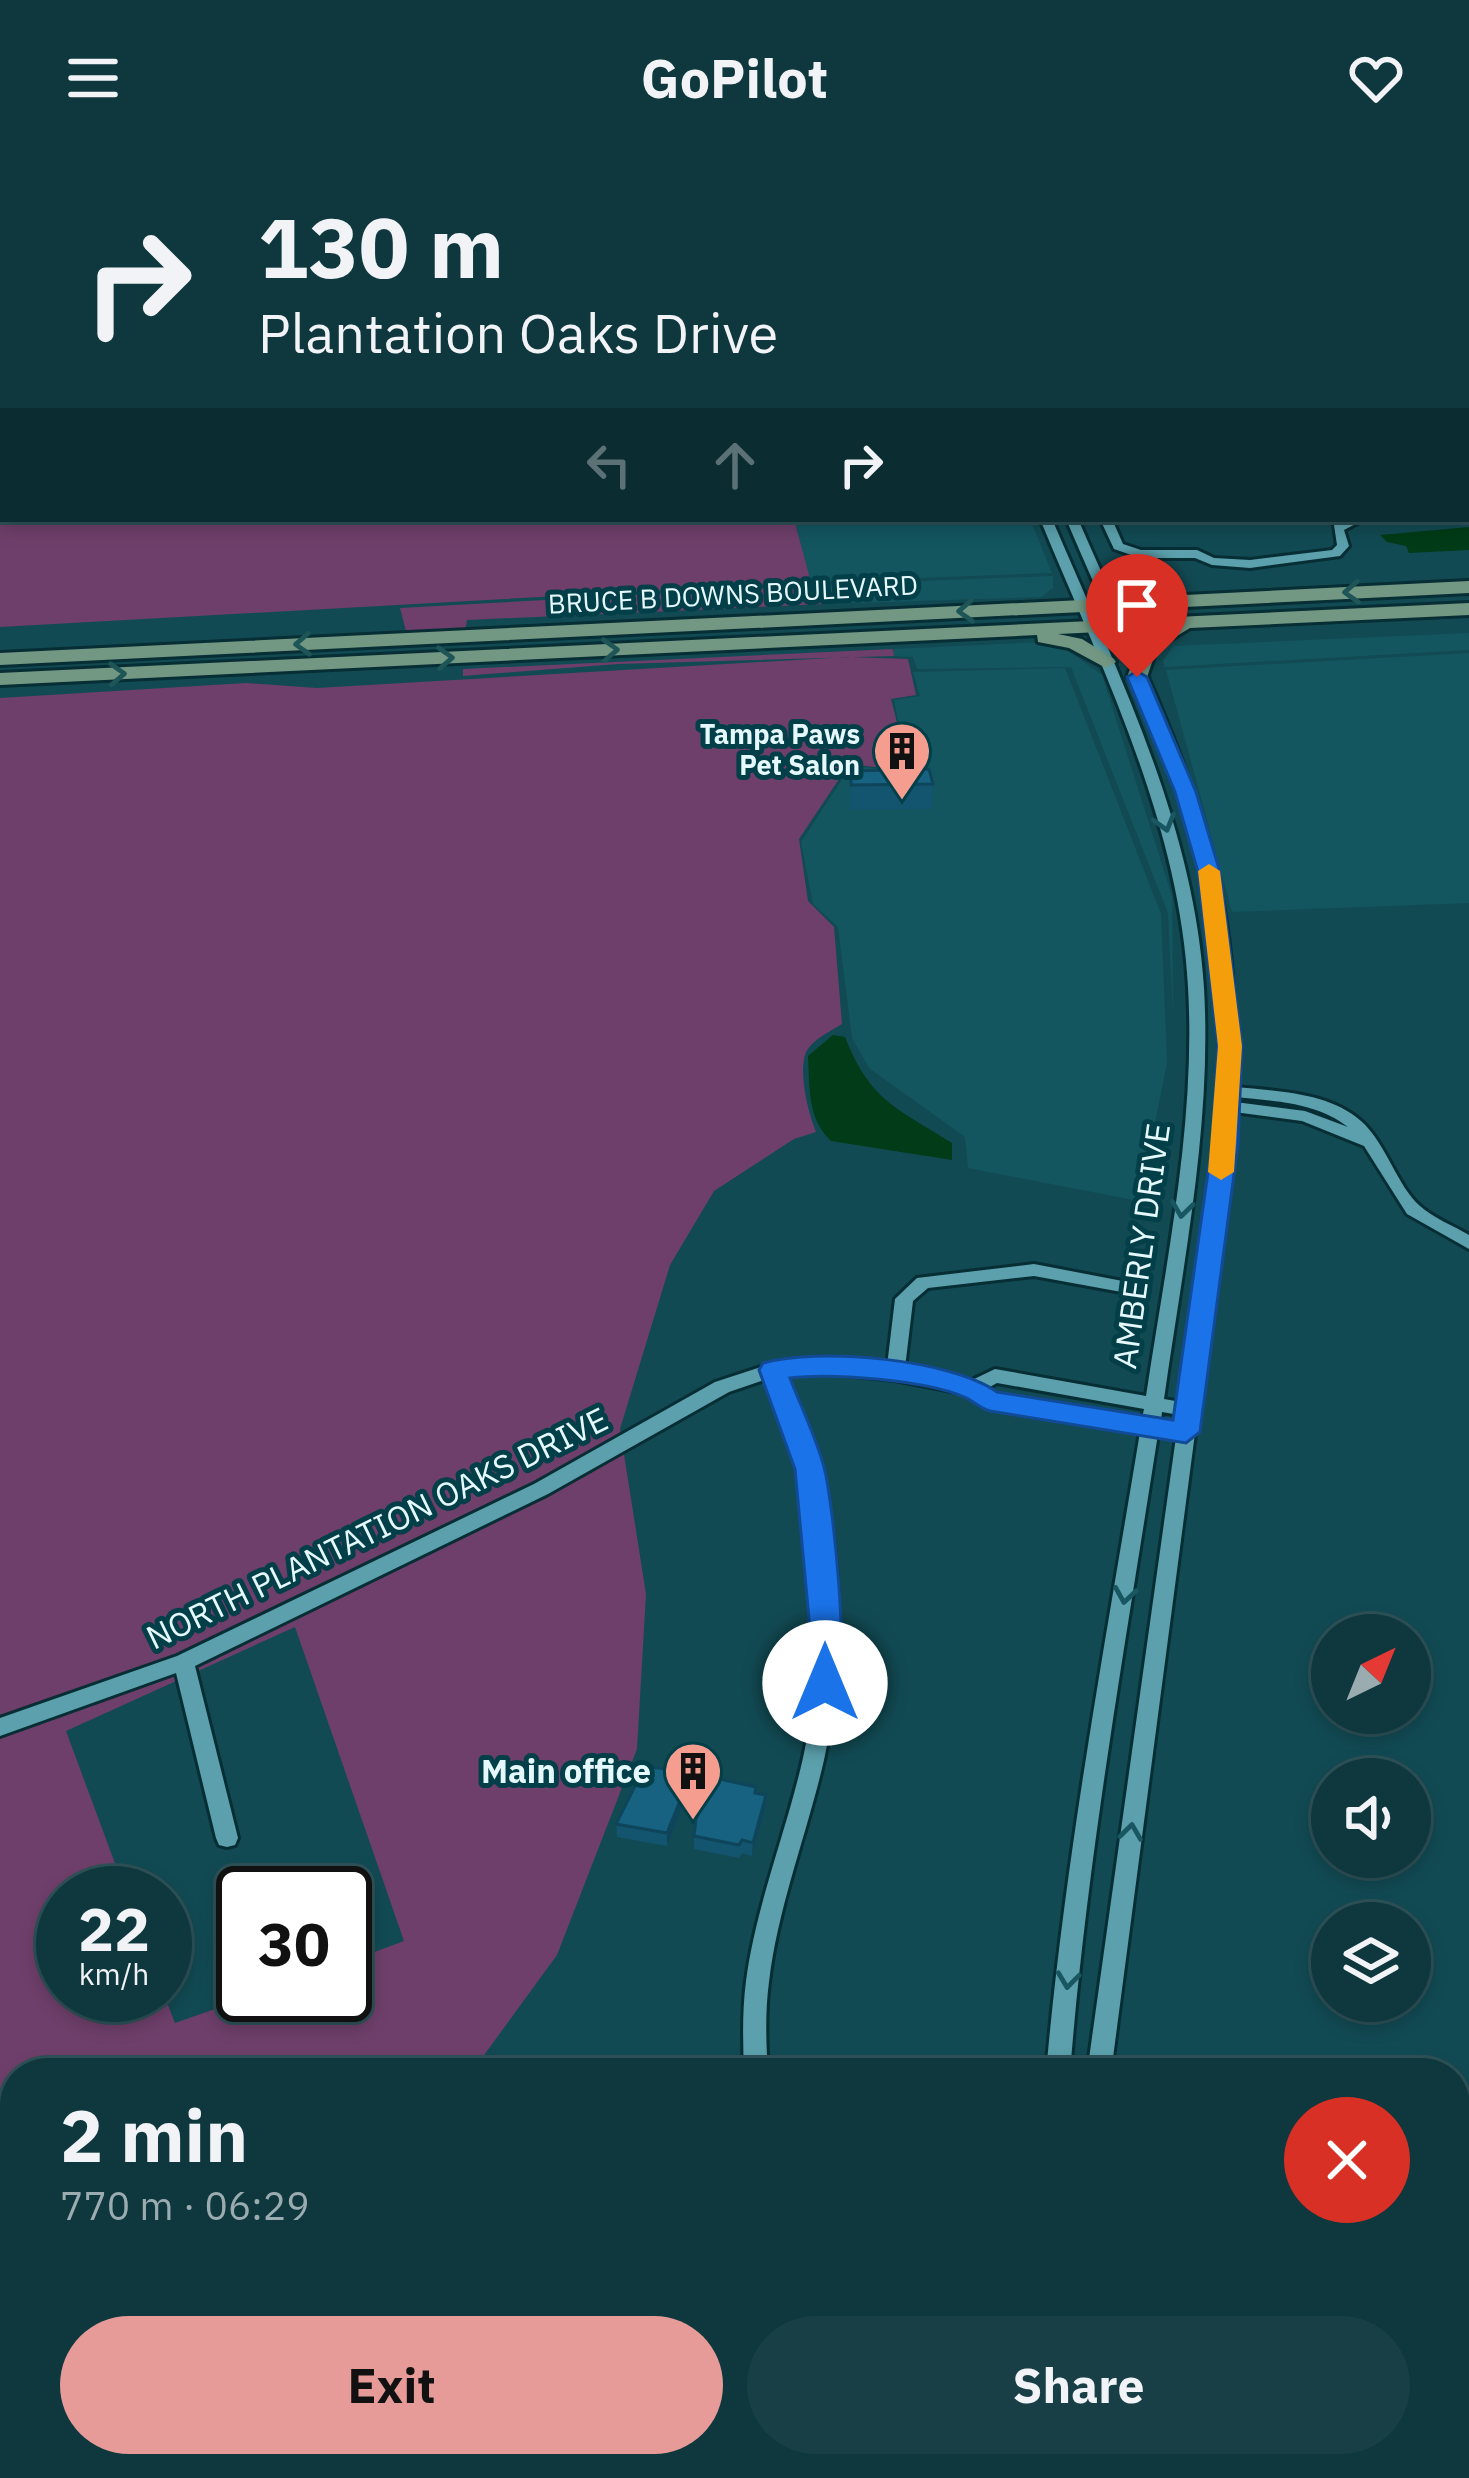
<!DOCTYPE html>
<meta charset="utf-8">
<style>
body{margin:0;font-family:"IBM Plex Sans",sans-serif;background:#173f45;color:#f1f3f6;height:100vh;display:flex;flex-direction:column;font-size:45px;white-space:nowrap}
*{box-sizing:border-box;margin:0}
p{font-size:39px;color:#9bacb0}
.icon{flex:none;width:66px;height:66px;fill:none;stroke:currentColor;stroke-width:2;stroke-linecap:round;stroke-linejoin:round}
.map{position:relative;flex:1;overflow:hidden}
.details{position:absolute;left:0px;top:1902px;width:1470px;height:420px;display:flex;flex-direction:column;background:#0e383e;border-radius:48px 48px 0 0;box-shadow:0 6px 18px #0003,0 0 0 3px #2e5258}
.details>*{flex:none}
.banner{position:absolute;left:0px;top:0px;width:1470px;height:366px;box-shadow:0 6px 18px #0003,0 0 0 3px #2e5258;background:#0e383e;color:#f1f3f6;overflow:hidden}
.needle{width:78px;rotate:43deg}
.fabs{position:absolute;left:1311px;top:1458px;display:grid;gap:24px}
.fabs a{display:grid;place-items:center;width:120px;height:120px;border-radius:50%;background:#0e383e;box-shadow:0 6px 18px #0003,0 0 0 3px #2e5258;font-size:60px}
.speed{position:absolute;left:36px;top:1710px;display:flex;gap:24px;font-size:60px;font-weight:700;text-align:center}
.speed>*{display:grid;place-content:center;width:156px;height:156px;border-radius:50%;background:#0e383e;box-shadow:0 6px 18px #0003,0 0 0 3px #2e5258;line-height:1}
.speed small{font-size:30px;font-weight:400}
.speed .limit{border:6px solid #111;border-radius:18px;background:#fff;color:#111}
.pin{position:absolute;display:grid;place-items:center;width:102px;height:102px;color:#fff;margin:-123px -51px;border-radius:50% 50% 50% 0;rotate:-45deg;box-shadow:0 0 12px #0007}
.pin .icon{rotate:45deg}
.me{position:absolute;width:132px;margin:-66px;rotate:0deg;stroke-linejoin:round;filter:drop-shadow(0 0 9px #0008)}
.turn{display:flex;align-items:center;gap:42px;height:252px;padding:0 60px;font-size:54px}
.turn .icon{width:156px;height:156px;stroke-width:2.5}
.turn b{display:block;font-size:84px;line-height:102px}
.lanes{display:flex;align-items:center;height:114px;padding:0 60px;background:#0003;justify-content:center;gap:60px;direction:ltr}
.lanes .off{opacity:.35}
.round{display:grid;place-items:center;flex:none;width:126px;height:126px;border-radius:63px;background:#173f45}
.head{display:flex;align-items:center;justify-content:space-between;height:204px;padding:0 60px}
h1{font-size:72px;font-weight:800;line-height:90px}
.cta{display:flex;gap:24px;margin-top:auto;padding:24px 60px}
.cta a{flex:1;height:138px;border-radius:72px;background:#e69b98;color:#111;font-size:48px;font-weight:800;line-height:138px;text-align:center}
.cta a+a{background:#173f45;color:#f1f3f6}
header{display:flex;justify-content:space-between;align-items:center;height:156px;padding:0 60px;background:#0e383e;font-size:54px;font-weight:800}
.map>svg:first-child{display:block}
.built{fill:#135660}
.green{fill:#6e3f6a;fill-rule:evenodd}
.water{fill:#013b17}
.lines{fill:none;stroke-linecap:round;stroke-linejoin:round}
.minor-casing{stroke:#072e34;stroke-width:6}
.secondary-casing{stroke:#072e34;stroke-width:6}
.minor{fill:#5ba0ac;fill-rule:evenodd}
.secondary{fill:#729883;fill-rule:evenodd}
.wall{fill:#13546e}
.shaded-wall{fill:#0f455a}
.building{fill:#166280;stroke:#0f455a;stroke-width:3}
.oneway{stroke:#1e5557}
.oneway2{stroke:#185761}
.route{fill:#1a73e8;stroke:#114b97;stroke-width:3}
.slow{fill:#f59e0b}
.labels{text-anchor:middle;stroke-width:10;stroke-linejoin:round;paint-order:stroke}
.far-street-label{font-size:27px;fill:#e5f9fd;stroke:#023f48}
.far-poi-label{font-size:27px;font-weight:bold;fill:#e5f9fd;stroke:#023f48;text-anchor:end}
.street-label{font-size:33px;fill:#e5f9fd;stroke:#023f48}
.poi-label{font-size:33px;font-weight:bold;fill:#e5f9fd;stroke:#023f48;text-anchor:end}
</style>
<header><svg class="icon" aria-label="menu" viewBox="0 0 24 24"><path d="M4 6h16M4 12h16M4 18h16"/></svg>GoPilot<svg class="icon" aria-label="heart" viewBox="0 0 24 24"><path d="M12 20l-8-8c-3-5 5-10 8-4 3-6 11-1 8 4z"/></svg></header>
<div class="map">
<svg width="1469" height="2322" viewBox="0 0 1469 2322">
<rect width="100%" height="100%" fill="#124a53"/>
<path class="built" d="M794,363H1030L1052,417L811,426Z
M1053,420V432L1041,441L824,448L814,429Z
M1469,477V494L1165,511L1163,505L1173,490Z
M1042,486L1064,492L1102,519L1172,740L1173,859L1168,757L1071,511L917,513L913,501L894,500V493Z
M1469,497V747L1232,756L1166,514Z
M1065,512L1161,758L1167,907L1139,1045L968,1012L965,981L869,912L852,882L838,771L813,748L801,686L851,610L908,615L894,544L920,540L913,516Z"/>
<path class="green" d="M0,0H1469V164L1467,3H3V363H794L811,426L0,471Z
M814,429L824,448L467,464L465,476L407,479L400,452Z
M893,493L894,500L618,508L463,520V513Z
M847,501L908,503L916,539L891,543L909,615L849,608L799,683L808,745L834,771L842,868C831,875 809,885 805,899C799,920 808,956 816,976L794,983L714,1035L670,1109L620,1273L646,1438L637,1593L557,1799L471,1917H15V2307H215V2322H0V542L246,527L317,532ZM295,1471L404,1785L345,1807V1839H255L175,1867L164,1839H63V1737H126L66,1575Z"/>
<path class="water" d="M1469,371V394L1409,397L1406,390L1387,386L1380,379Z
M833,879L845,881C870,945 897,952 952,987V1004L831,985C807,962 810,932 808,900Z
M256,2307H350L352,2310L349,2322H253Z"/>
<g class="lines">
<defs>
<path id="minor" d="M1467,169H1469L1467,176Z
M1467,222H1469V228H1467Z
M1467,309H1469V315H1467Z
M1040,363H1052C1116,513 1194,667 1204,832C1212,969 1183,1108 1164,1243L1181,1246C1204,1081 1238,914 1208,747C1183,613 1119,488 1066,363H1078C1132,488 1197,613 1223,748C1234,808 1236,870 1235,931C1276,935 1329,936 1361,965C1386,987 1397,1030 1420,1050C1433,1062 1454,1070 1469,1079V1093L1407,1058L1364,990L1302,965L1234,956L1233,988L1111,1917H1087L1176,1281L1158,1278C1125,1491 1087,1702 1070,1917H1046C1065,1701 1105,1489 1140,1276L990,1252L967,1238L895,1224L817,1216L784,1219C796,1250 811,1281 820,1313C843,1402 844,1515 824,1604C807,1678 778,1750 769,1826C765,1856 766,1886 768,1917H744C743,1886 742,1856 746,1825C756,1749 786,1677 803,1602C822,1516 823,1395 799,1309C791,1280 778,1251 767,1223L729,1236L548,1338L195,1510L238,1682L235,1689L227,1691L219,1689L216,1682L176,1517L0,1580V1562L177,1500L534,1328L715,1226L773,1207L817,1202L887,1210L895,1143L917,1122L1034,1108L1133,1127L1136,1131L1133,1135L1127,1137L1034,1120L928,1132L913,1145L905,1212L970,1225L995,1213L1146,1240C1166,1106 1196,967 1188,831C1179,666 1102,513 1040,363ZM1235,941C1274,945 1316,946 1348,971L1305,955L1235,946ZM997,1227L1144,1253L1142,1262L995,1239L986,1233ZM1162,1256L1179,1259L1178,1268L1161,1265Z
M1100,363H1112L1123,388L1141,394H1197L1214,402L1250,404L1332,394L1337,389L1334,369L1349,363H1365L1344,374L1349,390L1340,400L1250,412L1212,409L1195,402H1140L1114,393Z
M1469,2099C1469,2117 1469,2137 1455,2144C1455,2126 1450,2106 1469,2099Z
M539,2307H571L562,2322H530Z
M573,2307H674L694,2313L698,2322H597L577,2316Z
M747,2307H773L771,2322H745Z
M999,2307H1025L1023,2322H997Z
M1331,2307H1359L1352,2322H1325Z"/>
<path id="secondary" d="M1469,425V437L0,509V497Z
M1469,447V459L1190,472L1157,492L1147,521L1137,527L1127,521L1141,485L1162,473L1058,478L1082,483L1113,502L1116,506L1106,512L1069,492L1038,486L1037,479L0,529V517Z"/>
</defs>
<use href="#minor" class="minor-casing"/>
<use href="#secondary" class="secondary-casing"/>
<use href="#minor" class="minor"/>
<use href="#secondary" class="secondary"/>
</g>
<path class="wall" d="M851,615L933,628L932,653L850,654Z
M691,1617V1630L667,1690L617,1681L616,1668Z
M756,1637L766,1651L752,1700L742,1697L739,1702L694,1693V1680Z"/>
<path class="shaded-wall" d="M691,1617V1630L667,1690V1677Z
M766,1639V1651L752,1700L753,1687Z"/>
<path class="building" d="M929,613L933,628L851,629V615Z
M645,1610L691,1617L667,1677L616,1668Z
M701,1619L756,1631L755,1637L766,1639L753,1687L742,1684L739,1689L694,1680Z"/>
<defs><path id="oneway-chevron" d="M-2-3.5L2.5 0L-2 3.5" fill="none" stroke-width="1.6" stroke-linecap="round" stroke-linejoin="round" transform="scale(3)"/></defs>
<g class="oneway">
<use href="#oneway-chevron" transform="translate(1352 436) rotate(177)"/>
<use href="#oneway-chevron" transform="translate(966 455) rotate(177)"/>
<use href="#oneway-chevron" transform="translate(303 488) rotate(177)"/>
<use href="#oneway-chevron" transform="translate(610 494) rotate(-3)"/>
<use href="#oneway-chevron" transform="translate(445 502) rotate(-3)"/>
<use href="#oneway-chevron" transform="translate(117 518) rotate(-3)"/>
</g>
<g class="oneway2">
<use href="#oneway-chevron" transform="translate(1165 667) rotate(74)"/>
<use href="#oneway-chevron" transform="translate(1182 1053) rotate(98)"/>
<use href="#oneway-chevron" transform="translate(1125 1439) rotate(99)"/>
<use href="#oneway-chevron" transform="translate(1131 1676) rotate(-82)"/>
<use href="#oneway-chevron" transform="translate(1068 1824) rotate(97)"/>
</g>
<path class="route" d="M1137,515L1147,521L1196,636L1220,716L1242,890L1238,988L1200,1276L1186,1287L990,1255C979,1252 974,1245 964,1241C926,1224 832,1217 790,1222C801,1251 816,1281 824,1311C833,1345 850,1508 836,1536L825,1539L814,1536L809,1527L812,1495L795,1313L759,1214L763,1207C818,1191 950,1203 997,1236L1173,1264L1212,988L1218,890L1198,716L1175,636L1127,521Z"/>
<path class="slow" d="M1209,708L1220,715L1242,890L1234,1016L1221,1024L1208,1016L1218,890L1198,715Z"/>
<defs>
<symbol id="building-pin" viewBox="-11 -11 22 30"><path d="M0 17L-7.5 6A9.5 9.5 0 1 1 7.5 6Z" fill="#f59d8e" stroke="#023f48"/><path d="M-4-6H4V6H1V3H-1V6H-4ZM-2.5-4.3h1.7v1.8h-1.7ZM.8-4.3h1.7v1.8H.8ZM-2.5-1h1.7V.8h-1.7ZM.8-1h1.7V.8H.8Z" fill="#111"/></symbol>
</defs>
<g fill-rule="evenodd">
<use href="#building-pin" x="869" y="562" width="66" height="90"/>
<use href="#building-pin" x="660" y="1582" width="66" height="90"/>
</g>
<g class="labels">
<g class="far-street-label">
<text transform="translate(733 439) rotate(-3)" y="9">BRUCE B DOWNS BOULEVARD</text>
</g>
<g class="far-poi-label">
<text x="860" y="588">Tampa Paws<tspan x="860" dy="31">Pet Salon</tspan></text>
</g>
<g class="street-label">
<text transform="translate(1141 1090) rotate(-82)" y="12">AMBERLY DRIVE</text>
<text transform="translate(377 1372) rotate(-26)" y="12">NORTH PLANTATION OAKS DRIVE</text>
</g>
<g class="poi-label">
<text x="651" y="1627">Main office</text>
</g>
</g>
</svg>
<div class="fabs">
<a><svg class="needle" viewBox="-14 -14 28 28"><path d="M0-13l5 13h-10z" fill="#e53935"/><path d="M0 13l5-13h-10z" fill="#9bacb0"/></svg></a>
<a><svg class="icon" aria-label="sound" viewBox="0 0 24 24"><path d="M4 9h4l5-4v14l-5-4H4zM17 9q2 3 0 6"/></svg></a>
<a><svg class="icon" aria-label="layers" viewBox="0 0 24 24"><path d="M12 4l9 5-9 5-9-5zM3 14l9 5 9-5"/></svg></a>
</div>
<div class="speed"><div>22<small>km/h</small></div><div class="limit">30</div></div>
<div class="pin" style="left:1137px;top:521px;background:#d93025"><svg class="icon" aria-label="arrive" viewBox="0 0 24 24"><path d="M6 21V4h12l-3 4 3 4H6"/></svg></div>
<svg class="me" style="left:825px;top:1527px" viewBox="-20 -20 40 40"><circle r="19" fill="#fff"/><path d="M0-13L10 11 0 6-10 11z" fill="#1a73e8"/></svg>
<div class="banner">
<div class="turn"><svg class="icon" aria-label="right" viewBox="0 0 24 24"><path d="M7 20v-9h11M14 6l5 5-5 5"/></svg><div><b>130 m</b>Plantation Oaks Drive</div></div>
<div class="lanes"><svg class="icon off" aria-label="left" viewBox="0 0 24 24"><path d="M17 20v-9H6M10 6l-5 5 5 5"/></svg><svg class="icon off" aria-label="ahead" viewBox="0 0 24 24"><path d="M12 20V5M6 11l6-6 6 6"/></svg><svg class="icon" aria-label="right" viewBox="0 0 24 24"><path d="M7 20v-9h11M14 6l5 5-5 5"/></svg></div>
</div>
<section class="details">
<div class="head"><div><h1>2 min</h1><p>770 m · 06:29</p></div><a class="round" style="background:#d93025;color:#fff"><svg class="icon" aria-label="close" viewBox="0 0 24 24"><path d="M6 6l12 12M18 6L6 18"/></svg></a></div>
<div class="cta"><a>Exit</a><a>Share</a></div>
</section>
</div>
